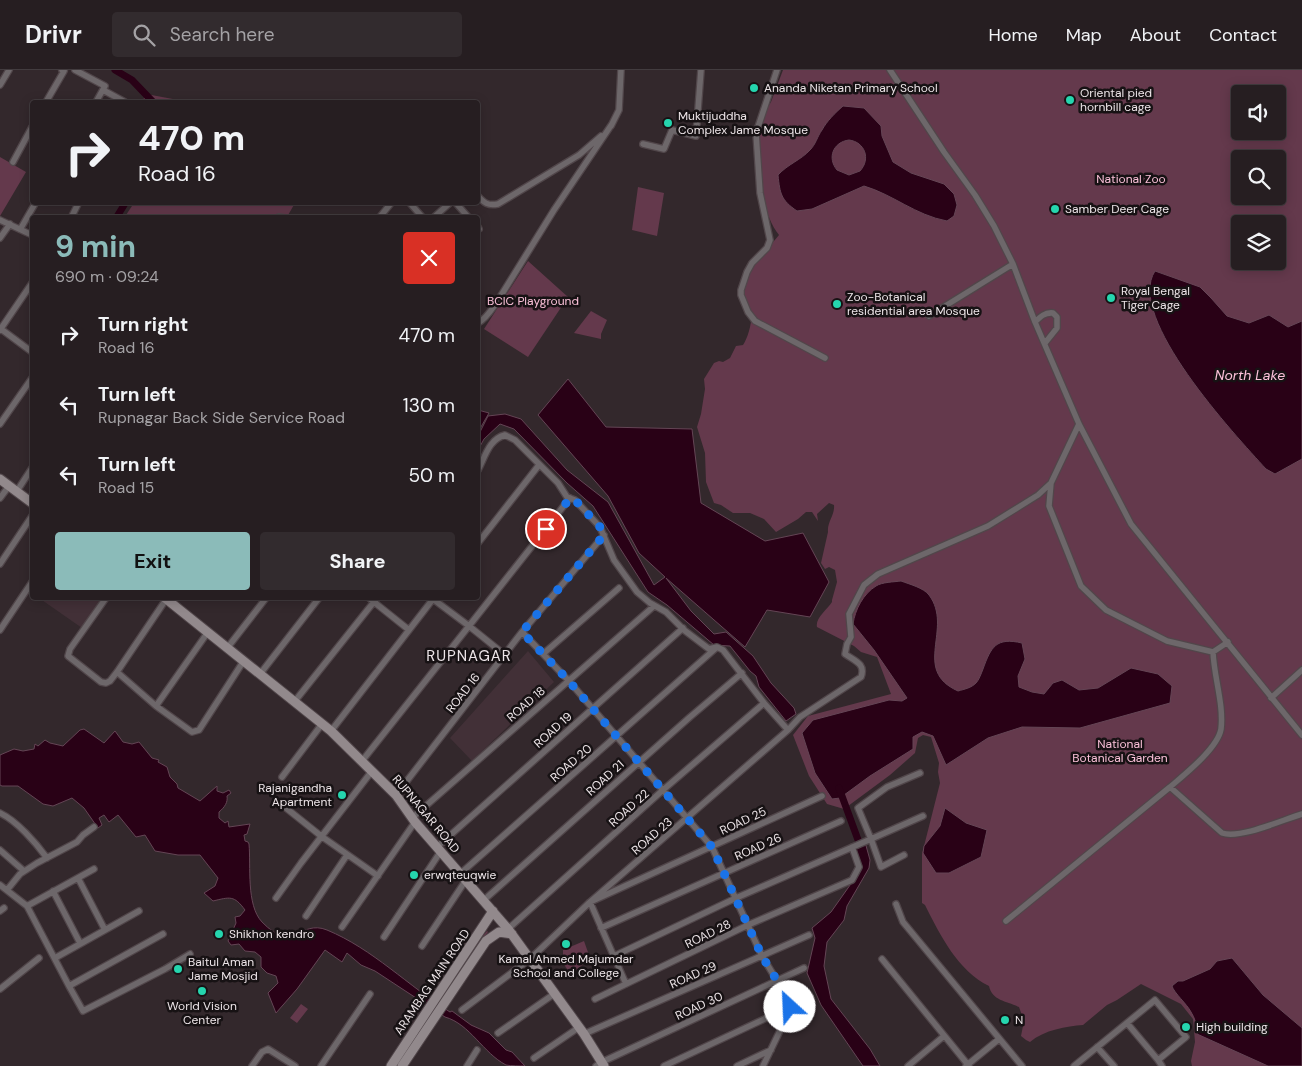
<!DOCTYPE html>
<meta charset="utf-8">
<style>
body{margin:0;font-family:"DM Sans",sans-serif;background:#322b2e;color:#f1f3f6;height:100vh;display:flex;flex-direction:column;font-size:19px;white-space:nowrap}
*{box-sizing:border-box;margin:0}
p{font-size:16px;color:#a4a2a5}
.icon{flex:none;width:28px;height:28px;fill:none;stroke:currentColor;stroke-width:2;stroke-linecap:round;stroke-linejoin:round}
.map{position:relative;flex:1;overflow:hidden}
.sheet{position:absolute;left:30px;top:145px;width:450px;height:385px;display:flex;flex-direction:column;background:#261e21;border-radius:5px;box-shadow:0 2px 12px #0003,0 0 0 1px #423c3f}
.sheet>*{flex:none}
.top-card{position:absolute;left:30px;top:30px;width:450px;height:105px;border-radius:5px;box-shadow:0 2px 12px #0003,0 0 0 1px #423c3f;background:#261e21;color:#f1f3f6;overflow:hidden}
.controls{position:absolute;left:1231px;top:15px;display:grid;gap:10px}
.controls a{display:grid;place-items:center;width:55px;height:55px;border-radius:5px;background:#261e21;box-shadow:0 2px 12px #0003,0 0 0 1px #423c3f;font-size:25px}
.pin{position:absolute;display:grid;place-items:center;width:42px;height:42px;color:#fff;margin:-21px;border:2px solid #fff;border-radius:50%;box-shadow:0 1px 5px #0007}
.me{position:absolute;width:55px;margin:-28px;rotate:335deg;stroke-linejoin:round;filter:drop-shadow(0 0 4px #0008)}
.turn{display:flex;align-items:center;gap:18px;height:105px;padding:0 25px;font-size:22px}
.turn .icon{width:65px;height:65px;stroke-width:2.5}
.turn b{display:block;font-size:35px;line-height:42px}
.round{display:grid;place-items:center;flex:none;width:52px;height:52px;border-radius:5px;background:#322b2e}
.head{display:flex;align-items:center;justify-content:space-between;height:85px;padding:0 25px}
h1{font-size:30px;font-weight:700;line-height:38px;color:#8bbbb9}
.button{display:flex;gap:10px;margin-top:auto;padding:10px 25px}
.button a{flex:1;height:58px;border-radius:5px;background:#8bbbb9;color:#111;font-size:20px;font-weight:700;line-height:58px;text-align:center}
.button a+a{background:#322b2e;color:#f1f3f6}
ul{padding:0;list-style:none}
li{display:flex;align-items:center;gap:15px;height:70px;padding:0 25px}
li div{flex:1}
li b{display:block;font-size:19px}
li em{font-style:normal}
header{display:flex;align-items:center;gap:30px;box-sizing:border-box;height:70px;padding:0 25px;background:#261e21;border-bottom:1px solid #423c3f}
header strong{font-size:24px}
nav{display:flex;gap:28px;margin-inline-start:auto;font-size:18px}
.search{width:350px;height:45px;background:#322b2e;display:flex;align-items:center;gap:12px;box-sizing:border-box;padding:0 18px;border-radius:5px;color:#a4a2a5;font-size:19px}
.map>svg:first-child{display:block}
.built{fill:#423037}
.green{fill:#64394c;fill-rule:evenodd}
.water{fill:#290116;stroke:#644555;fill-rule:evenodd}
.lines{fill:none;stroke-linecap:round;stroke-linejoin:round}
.canal{stroke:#290116;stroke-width:7}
.street-casing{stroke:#51464a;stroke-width:8}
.secondary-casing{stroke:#51464a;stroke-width:11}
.street{stroke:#6d676a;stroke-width:5.5}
.secondary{stroke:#92898c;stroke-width:9}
.route{stroke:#1a73e8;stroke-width:9;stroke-dasharray:0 16.2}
.poi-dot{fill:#25d5ae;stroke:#171214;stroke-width:2}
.labels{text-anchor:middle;stroke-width:5;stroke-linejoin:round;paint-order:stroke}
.poi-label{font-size:12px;fill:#ede5e8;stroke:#171214;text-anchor:start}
.park-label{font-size:12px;fill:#fac0d8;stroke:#171214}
.street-label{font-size:12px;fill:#ede5e8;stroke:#171214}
.water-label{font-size:14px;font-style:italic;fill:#fdc2da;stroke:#171214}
.quarter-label{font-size:15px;letter-spacing:1px;fill:#ede5e8;stroke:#171214}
</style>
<header>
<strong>Drivr</strong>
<div class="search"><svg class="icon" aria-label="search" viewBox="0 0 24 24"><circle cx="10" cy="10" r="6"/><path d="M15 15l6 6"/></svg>Search here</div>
<nav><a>Home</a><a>Map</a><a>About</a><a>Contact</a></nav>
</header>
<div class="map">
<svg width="1302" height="996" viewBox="0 0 1302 996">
<rect width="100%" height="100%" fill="#33282c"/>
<path class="built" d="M39,528H104L82,558Z
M528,581L554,612L472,691L450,668Z"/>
<path class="green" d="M783,0H1302V996H1192L1191,991L1195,972L1193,949L1181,934L1141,914L1117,930L1107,935L1083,955C1067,956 1044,960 1030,972L1026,970L1021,966L1024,951L1019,937C1007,931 992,931 989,916C958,901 940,865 925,835L922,833V784L940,713L938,702L939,693L931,667L923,665L918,668L915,683L890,705L844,739L827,734L809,706L793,665L808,646L891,624L877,587L861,582L854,576L817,557C815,548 827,540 832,532V530L837,512L835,500L829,497L825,499L821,493L828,462C827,452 835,445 834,435L829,433L817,444L818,451L812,442H806L798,449L776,462L764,449L750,443H733L721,435L714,433L706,412L705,383L697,357L701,344L705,319L704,309L714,293L719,291L723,292L730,288L736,276L743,275C748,268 753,250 751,241C748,231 741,224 745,212C751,193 767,180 779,165C765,148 755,106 761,85L759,81V61L763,45L771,32ZM1240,24H1278V61H1240ZM1240,89H1278V126H1240ZM1240,154H1278V191H1240Z
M146,24L189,32H142Z
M0,87L26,102L0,146Z
M638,117L664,123L657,166L632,160Z
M134,133H295L287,147L124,148Z
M528,191L568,227L528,287L484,259Z
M591,241L607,250L601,264V269L574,263Z
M487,861L488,862L479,873L438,933L478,872Z
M584,871L590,888L571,905L563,893V880Z
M301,934L308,939L297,953L290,948Z"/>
<path class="water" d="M843,36L864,38L881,56L882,66L893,92L911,103L944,114L954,124L957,135L954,146L947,151C915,145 894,125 864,116L812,139L797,141C781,130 780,124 778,105C788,94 801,90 810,80C816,74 817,67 822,60C827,51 835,43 843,36ZM849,70C865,72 871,89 860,101L849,105L837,100C827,88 833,72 849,70Z
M1155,201L1200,217L1211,228L1227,246L1249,253L1269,245L1288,257L1302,251V389L1275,404L1266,399C1235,365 1125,247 1155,201Z
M568,309L606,357L692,359L701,433L765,471L803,463L829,512L810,547L767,540L745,577L666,508L691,541L714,564L726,562L753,586L771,613L794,638L796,644L786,651L759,617L756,606L750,601L730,576L714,575L667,535L648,522L593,436L567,413L514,359L500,354L484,369L478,380V366L488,346L505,344L521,349L567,400L608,432L654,515L665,507L639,483L608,426L538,345Z
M478,340L489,343L478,362Z
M901,511C909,514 924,518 929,525C954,558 911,600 958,621C965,619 971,618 976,613C979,610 981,604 983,599C991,577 996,567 1022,573L1025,589L1018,606L1019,617L1032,622L1044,624L1053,613L1062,610L1079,620L1098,618L1131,598L1158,604L1172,616L1170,633L1080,658L1022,657L988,668L946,695L933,666L922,662L913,667V679L870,706L840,728L832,729L815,703L802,663L813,650L889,630L902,631L907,628L874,580L853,554C855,540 863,524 876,516C882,512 894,512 901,511Z
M84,659L104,673L115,661L123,672L132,674L139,672L152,688L159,690L158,692L167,697L170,707L177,714L178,718L200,731L217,716V721L223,723L229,720L231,723L227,726C228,732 225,737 219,742V748L225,753L228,751L229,757L250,754L247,764L244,765L245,771L248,772L249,774C251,796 246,835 262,852C293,884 300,849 327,860C373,879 408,916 450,942L452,941L471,955L489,963L506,980L512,982L525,996C520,996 511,996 506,995C483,983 470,954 445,947L375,901L361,895L347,883L342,892L325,880L297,919L276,943L268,923L278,913L276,906L267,903L261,897V887L255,882L245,881L239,874L231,875L228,871L236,853L235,847L240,846L245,840C234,825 230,827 213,831L204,823L215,816L218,808L200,785H178L155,781L145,765L136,767L118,745L109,752L104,745L99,748L102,755L98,758L84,738L72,728L53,736L43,734L18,716H2L0,715V685L14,679L23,681L34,679L35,674L38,676L45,670L50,673L63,676L80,660Z
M945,738L966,753L987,760L981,787L949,803H936L923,783L924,776L940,756Z
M865,772L870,790L869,798L847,836L844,850L827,872L824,896L831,929L870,979L880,996H863L821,935L807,903L815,868L812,858L831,842L860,801L861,796L854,777Z
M1232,888L1263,925L1302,958V996H1268L1197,964L1199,961C1196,955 1195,948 1191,942C1187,934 1174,923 1172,916L1178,911H1183L1210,899L1217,891Z"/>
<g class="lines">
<path class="canal" d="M115,0L132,10L153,32
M116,148L126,132
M839,718L861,778"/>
<defs>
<path id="street" d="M75,0L105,16L96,32
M777,0L756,63L760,123L770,170L767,178L752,193L747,202L741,220V225L748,242L755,251L825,288
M890,0L944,82L975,125L994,156L1013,194L1035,252L1079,354L1131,454L1302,665
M0,15L9,0
M103,20L125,32
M46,32L64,1L62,0
M611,56L619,40L621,0
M643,74L664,79L672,60L696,66L701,0
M13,92L32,57
M478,126C484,133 488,136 498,134L579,85L601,66
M409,132L423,148
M455,132L469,148
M279,147L285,148
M71,148L79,132
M379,148L392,132
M433,148L451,132
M0,150L32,165
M478,157L479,159
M21,158L36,132
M0,168L10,154
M929,246L1013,194
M1035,252C1040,247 1045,242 1053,243L1057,247V258L1045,273
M478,253C487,248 491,240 497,232L554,140L612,54
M1,259L32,282
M0,260L32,213
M0,354L32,308
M478,400C485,387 489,369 505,365L515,370L558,413L567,427L575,430L600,457L614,490L637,522L650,533L666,542L684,560L709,579L717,577L723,580L764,633L788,660
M1051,413L1049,436L1081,516L1106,540L1167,571L1213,582L1228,572
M17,421L32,398
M0,428L9,416
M478,473L539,395
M0,494L32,446
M106,528L70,579L68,586L101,612L106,613L110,611L117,602L167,528
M369,528L409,560
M0,560L32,512
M522,562L568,610L712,777L762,886L790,932L789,942L763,996
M228,577L266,528
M543,584L619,518
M117,602L156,636L192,662L199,660L243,592
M260,604L319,528
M1271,628L1302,600
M295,631L377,528
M156,636L208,562
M331,661L433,529L469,556L570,428
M362,691L469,556L505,585
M282,707L322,654
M1170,717C1184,705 1218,678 1221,659C1224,635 1214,607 1213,582
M396,725L522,562L604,465
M281,734L321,766L378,806
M0,743C17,751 36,773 47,788
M412,748L654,536
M437,777L683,558
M0,780L24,801
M904,785L881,797L871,769L923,746
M461,803L716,578
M78,808L105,860
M0,815L27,836L94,799
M7,820L20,804L37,793L77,772L83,765L94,757
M53,821L80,873
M276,828L301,793L372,701
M484,830L690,647L742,603
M896,834L903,852L1022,996
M27,836L69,916L163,864
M0,841L4,838
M306,846L347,785
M1006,851L1170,717L1222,763C1241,769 1282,750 1302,744
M342,857L415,752
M601,858L841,751
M508,859L663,720L764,633
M384,867L441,781
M422,876L466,810
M614,886L736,828L871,769L858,738L887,717L920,703
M55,888L139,841
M882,889L969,996
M626,914L590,832L822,726
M69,916L83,941L165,899L190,884
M0,919L39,888
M595,929L748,855L852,810L859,797L852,777
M462,940L530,889L590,832L788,660L800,647L861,607C866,594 855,591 845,584L847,574L851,567L849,544L864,515L878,504L988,456L1038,425L1051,413L1079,354
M1127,953L1158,990
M498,963L554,924
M584,964L809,865
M1097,977L1114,996
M534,988L578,958
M252,996L262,982L268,979L295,996
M321,996L370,924
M467,996L477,980
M596,996L602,992L804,898
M664,996L790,937
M737,996L771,980
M908,996L944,966
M966,996L999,969
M1074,996L1155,930L1186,967L1158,990L1162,996"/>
<path id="secondary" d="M0,409L32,433
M165,528L331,661L396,725L415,752L508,859L584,964L604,996
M391,996L493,841
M402,996L486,871L499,862L512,864"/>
</defs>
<use href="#street" class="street-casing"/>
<use href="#secondary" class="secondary-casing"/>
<use href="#street" class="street"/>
<use href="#secondary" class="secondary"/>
</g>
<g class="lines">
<path class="route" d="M546,459L570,428L575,430L600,457L604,465L522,562L568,610L712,777L762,886L790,932V937"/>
</g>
<g class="poi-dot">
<circle cx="754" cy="18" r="5"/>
<circle cx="1070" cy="30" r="5"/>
<circle cx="668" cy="53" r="5"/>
<circle cx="1055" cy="139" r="5"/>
<circle cx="1111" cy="228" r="5"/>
<circle cx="837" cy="234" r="5"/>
<circle cx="342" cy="725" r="5"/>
<circle cx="414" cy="805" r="5"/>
<circle cx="219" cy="864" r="5"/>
<circle cx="566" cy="874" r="5"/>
<circle cx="178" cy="899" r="5"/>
<circle cx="202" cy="921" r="5"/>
<circle cx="1005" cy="950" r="5"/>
<circle cx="1186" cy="957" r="5"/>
</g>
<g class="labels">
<g class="poi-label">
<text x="764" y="22">Ananda Niketan Primary School</text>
<text x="1080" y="27">Oriental pied<tspan x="1080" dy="14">hornbill cage</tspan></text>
<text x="678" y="50">Muktijuddha<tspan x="678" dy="14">Complex Jame Mosque</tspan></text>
<text x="1065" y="143">Samber Deer Cage</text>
<text x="1121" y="225">Royal Bengal<tspan x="1121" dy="14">Tiger Cage</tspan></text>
<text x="847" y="231">Zoo-Botanical<tspan x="847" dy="14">residential area Mosque</tspan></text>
<text x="332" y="722" text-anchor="end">Rajanigandha<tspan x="332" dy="14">Apartment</tspan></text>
<text x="424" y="809">erwqteuqwie</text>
<text x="229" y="868">Shikhon kendro</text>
<text x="566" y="893" text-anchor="middle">Kamal Ahmed Majumdar<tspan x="566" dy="14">School and College</tspan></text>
<text x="188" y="896">Baitul Aman<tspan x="188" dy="14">Jame Mosjid</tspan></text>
<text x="202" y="940" text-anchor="middle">World Vision<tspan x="202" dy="14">Center</tspan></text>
<text x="1015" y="954">N</text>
<text x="1196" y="961">High building</text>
</g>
<g class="park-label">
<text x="1131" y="113">National Zoo</text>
<text x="533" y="235">BCIC Playground</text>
<text x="1120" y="678">National<tspan x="1120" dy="14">Botanical Garden</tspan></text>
</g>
<g class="street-label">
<text transform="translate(463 623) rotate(-52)" y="4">ROAD 16</text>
<text transform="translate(526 634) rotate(-41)" y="4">ROAD 18</text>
<text transform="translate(553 660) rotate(-42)" y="4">ROAD 19</text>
<text transform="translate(571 693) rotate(-41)" y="4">ROAD 20</text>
<text transform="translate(605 708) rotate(-42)" y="4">ROAD 21</text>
<text transform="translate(629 738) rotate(-42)" y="4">ROAD 22</text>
<text transform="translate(426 744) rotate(50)" y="4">RUPNAGAR ROAD</text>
<text transform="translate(743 751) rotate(-25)" y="4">ROAD 25</text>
<text transform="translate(652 766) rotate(-41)" y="4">ROAD 23</text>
<text transform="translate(758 777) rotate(-24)" y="4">ROAD 26</text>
<text transform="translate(708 864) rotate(-26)" y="4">ROAD 28</text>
<text transform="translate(693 905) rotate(-24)" y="4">ROAD 29</text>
<text transform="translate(432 912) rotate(-56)" y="4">ARAMBAG MAIN ROAD</text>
<text transform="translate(699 936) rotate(-25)" y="4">ROAD 30</text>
</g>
<g class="water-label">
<text x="1250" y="310">North Lake</text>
</g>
<g class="quarter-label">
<text x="469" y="591">RUPNAGAR</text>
</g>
</g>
</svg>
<div class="controls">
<a><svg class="icon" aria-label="sound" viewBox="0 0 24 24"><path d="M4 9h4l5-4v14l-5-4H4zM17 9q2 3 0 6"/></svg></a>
<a><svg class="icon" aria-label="search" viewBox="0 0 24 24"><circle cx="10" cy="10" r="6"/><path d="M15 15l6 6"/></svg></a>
<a><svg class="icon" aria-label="layers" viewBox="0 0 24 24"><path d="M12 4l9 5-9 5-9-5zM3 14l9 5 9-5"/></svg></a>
</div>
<div class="pin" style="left:546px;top:459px;background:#d93025"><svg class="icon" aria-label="arrive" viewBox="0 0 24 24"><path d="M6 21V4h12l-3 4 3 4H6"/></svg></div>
<svg class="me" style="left:790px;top:937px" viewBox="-20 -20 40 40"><circle r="19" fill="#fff"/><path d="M0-13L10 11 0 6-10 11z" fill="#1a73e8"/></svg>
<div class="top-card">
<div class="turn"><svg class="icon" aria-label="right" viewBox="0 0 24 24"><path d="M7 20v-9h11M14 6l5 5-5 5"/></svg><div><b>470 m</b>Road 16</div></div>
</div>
<section class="sheet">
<div class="head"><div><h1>9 min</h1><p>690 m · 09:24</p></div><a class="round" style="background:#d93025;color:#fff"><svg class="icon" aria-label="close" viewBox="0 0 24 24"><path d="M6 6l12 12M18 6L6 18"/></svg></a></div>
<ul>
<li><svg class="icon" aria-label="right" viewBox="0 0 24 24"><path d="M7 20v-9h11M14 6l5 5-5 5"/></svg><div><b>Turn right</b><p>Road 16</p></div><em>470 m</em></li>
<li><svg class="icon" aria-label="left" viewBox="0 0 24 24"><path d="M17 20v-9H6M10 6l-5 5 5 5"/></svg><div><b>Turn left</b><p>Rupnagar Back Side Service Road</p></div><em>130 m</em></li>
<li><svg class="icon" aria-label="left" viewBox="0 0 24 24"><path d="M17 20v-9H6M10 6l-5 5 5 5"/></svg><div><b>Turn left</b><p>Road 15</p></div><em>50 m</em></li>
</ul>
<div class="button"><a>Exit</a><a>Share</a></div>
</section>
</div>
